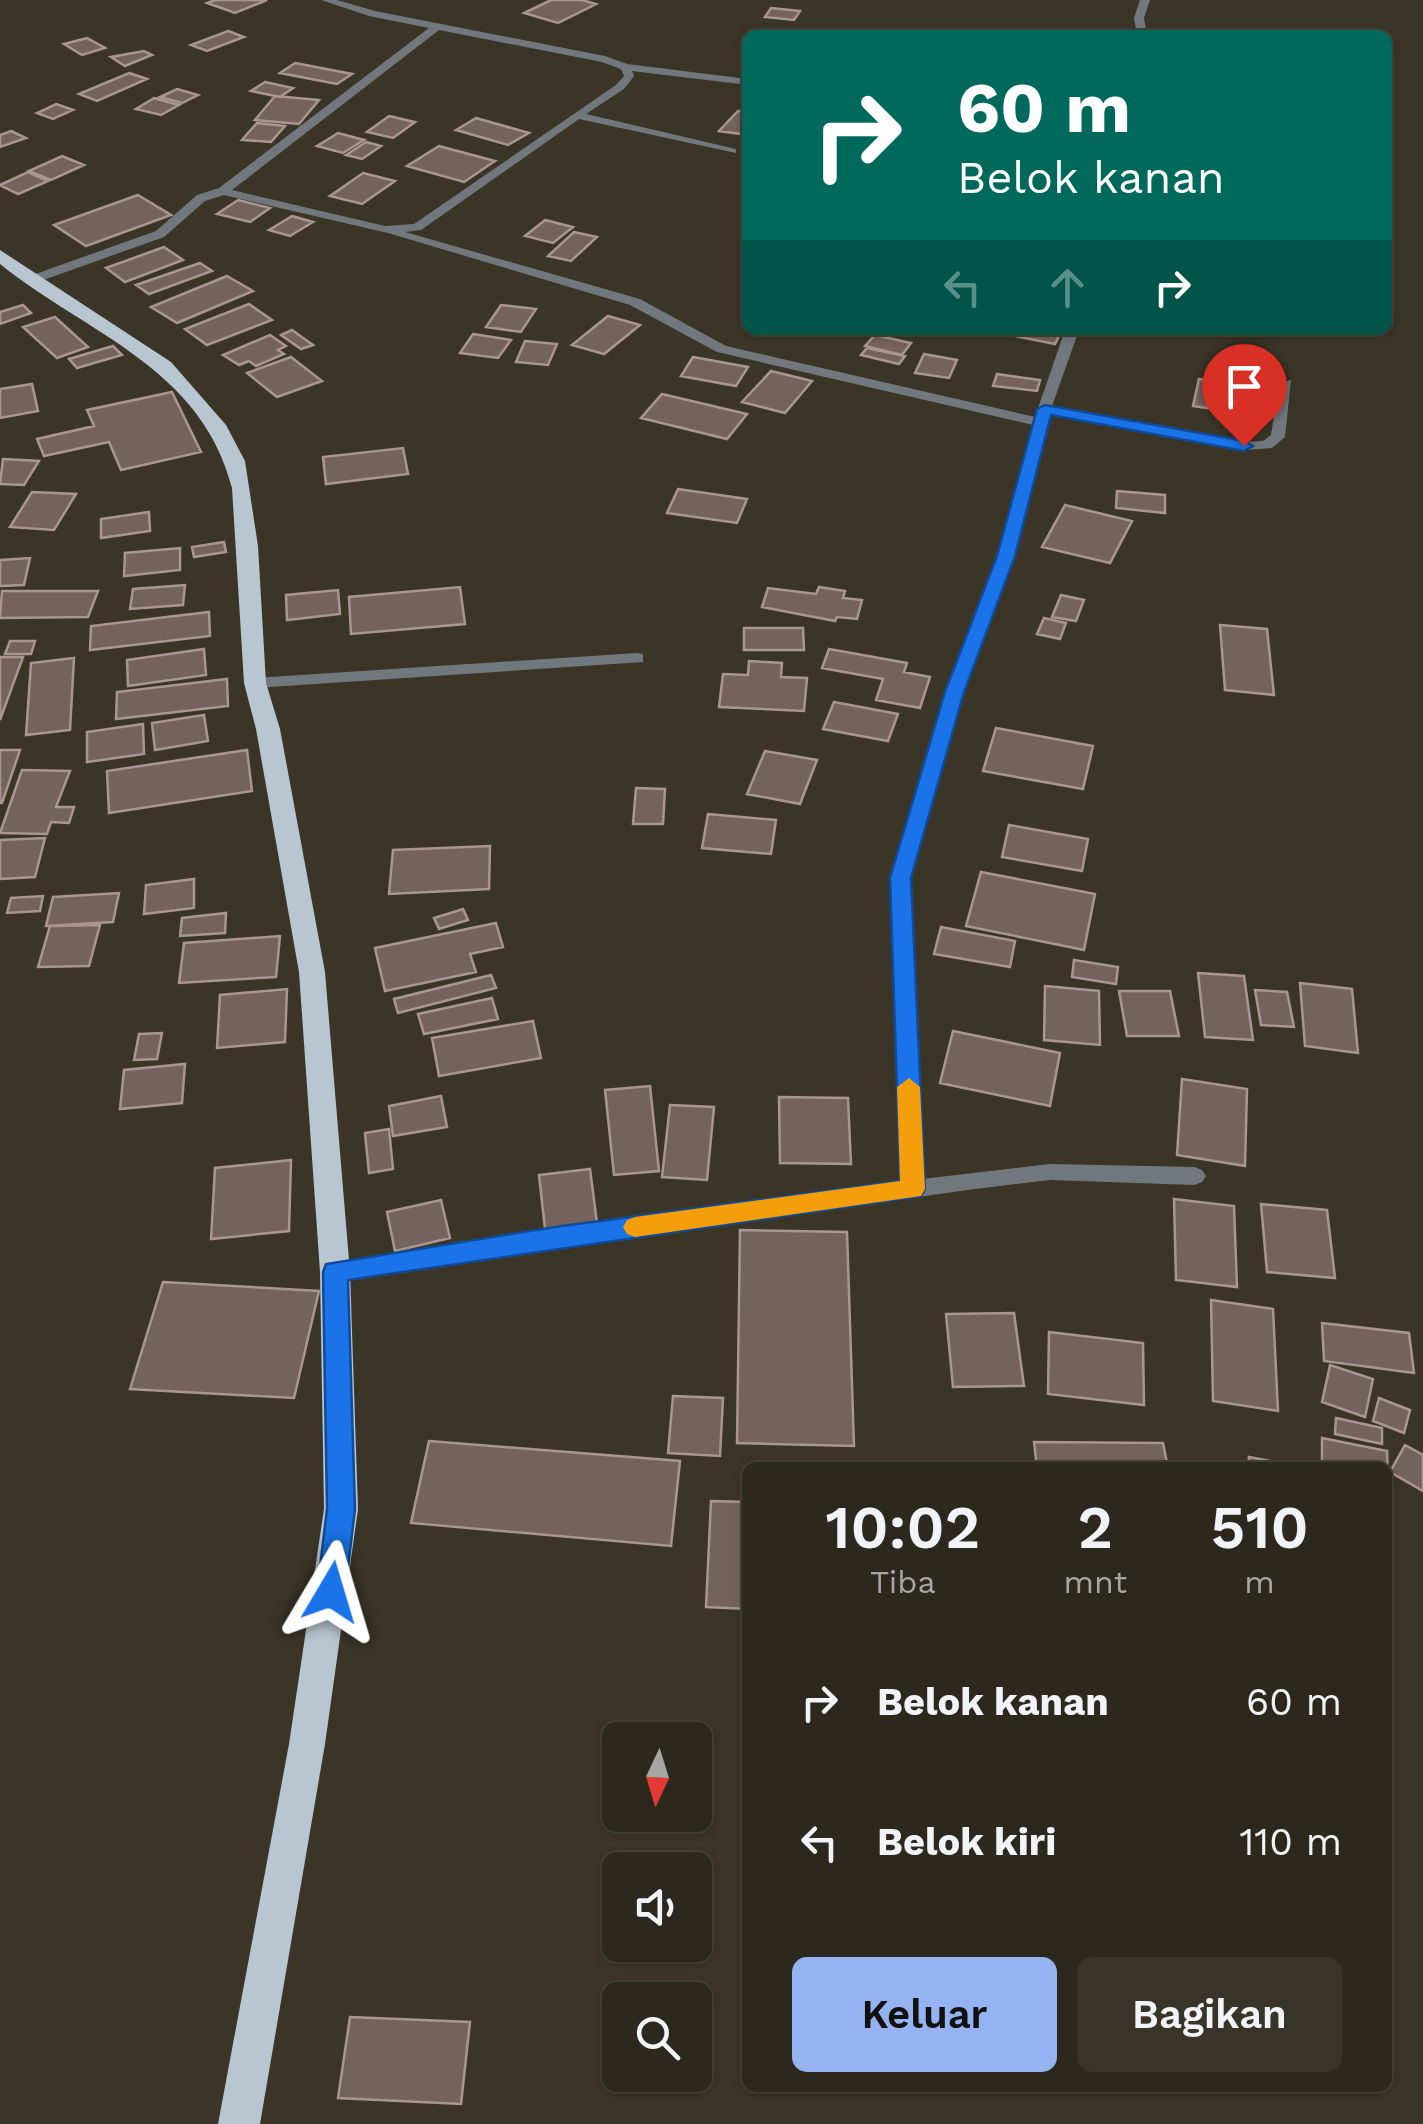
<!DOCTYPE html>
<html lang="id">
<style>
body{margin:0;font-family:"Work Sans",sans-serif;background:#38342a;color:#f1f3f6;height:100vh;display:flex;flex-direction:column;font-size:38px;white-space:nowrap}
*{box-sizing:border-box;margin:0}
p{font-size:32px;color:#a6a6a4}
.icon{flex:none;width:55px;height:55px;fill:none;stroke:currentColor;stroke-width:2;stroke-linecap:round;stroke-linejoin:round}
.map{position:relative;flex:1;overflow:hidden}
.sheet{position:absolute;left:742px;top:1462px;width:650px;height:630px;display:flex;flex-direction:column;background:#2c281d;border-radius:15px;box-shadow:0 2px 8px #0004,0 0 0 2px #48443b}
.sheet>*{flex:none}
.guide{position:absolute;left:742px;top:30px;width:650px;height:305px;border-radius:15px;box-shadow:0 2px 8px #0004,0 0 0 2px #48443b;background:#00695c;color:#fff;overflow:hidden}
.needle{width:65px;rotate:184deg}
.controls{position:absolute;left:602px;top:1722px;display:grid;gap:20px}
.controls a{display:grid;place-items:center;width:110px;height:110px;border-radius:15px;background:#2c281d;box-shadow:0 2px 8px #0004,0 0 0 2px #48443b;font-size:50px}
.pin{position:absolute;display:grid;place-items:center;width:85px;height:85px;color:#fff;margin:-102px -42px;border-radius:50% 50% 50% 0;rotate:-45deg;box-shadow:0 0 10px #0007}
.pin .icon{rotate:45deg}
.me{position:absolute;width:110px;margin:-55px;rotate:7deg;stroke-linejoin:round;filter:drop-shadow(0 0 8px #0008)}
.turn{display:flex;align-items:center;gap:35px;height:210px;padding:0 50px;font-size:45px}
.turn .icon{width:130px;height:130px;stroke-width:2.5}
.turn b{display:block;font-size:70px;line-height:85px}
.lanes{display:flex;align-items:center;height:95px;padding:0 50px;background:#0003;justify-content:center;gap:50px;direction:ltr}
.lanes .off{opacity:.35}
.eta{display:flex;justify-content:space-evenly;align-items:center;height:170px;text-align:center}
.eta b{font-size:60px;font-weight:600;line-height:70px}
.cta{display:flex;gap:20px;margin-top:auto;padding:20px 50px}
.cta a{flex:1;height:115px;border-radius:15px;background:#95b2f1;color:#111;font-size:40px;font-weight:600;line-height:115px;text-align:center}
.cta a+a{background:#38342a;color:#f1f3f6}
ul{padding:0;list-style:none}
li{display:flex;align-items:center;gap:30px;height:140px;padding:0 50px}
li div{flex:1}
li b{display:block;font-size:38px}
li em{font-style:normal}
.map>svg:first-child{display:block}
.building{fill:#74625c;stroke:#a99690;stroke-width:2.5}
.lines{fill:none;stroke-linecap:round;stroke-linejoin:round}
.minor{fill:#71787d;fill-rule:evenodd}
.trunk{fill:#b8c6d2;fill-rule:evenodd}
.route{fill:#1a73e8;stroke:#114b97;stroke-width:2.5}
.slow{fill:#f59e0b}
</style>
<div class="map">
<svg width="1423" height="2124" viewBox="0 0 1423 2124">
<rect width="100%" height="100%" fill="#3a3527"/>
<path class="building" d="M215,0H267L235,13L207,3Z
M551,0H582L596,4L558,23L524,13Z
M771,8L800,11L794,20L765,17Z
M228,31L244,37L207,51L191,45Z
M87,38L105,48L82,55L64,44Z
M144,51L152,55L125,66L111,57Z
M295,63L352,74L337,84L280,73Z
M129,73L147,79L97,101L79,94Z
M265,82L293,88L280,97L251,91Z
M177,89L198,95L182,103L160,97Z
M275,96L319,100L299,124L255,120Z
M154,98L179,105L161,115L136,109Z
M56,104L73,110L53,119L37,113Z
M738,111L748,112V135L719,131Z
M389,116L415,122L393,138L367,132Z
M476,118L529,133L508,145L456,130Z
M257,123L285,126L271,142L242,140Z
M11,131L26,138L0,147V135Z
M338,133L364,140L343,153L317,146Z
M366,142L381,146L362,159L346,155Z
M439,146L495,161L464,182L407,166Z
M62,156L84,165L51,180L29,171Z
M28,172L48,181L18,194L0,185Z
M363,173L395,181L362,204L330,196Z
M138,195L171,215L86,246L54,225Z
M238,200L270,208L250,222L217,214Z
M292,216L313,222L290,236L269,230Z
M545,220L573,227L553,243L525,236Z
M574,232L597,237L571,261L548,256Z
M164,247L183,260L125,282L106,268Z
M200,263L212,271L149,294L136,285Z
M227,276L253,291L177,323L151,307Z
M249,304L272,320L207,345L185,329Z
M23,305L31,313L0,324V312Z
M501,305L536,309L521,332L486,327Z
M608,316L640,325L604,354L572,345Z
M55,317L88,347L57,358L23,327Z
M292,330L313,345L301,349L281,335Z
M985,330H1062L1055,344Z
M473,334L511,340L498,358L460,353Z
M270,335L286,346L278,350L284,354L256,366L249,361L239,365L223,355Z
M875,335L911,343L902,355L865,346Z
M525,341L557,344L548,365L516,362Z
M113,346L122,355L77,368L69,359Z
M867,348L905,356L899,364L861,355Z
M924,354L957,360L949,378L915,373Z
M291,357L322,381L277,397L247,373Z
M693,357L748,367L736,386L681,376Z
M771,371L812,381L785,413L742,402Z
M997,374L1040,380L1037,391L993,386Z
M1199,379L1231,384L1226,411L1193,406Z
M32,384L38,411L0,418V389Z
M172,392L201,452L121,470L109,442L44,456L37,439L94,426L87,410Z
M662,394L747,414L727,439L641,418Z
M403,448L408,474L326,484L323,457Z
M3,459L39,461L24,485L0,484Z
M678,489L747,499L737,523L667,513Z
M1117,491L1165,495V513L1116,508Z
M32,492L76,494L54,530L10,527Z
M1065,505L1132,521L1110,563L1042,547Z
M149,512L150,531L101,538V519Z
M224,542L226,552L194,557L192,547Z
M180,548V570L124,576L125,553Z
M30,558L24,585L0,586V560Z
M185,585L183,605L130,609L133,589Z
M460,587L465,624L351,634L349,597Z
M819,587L845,591L843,598L862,600L857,619L837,617L835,621L762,607L768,588L816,594Z
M338,590L340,614L287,620L286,595Z
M2,591H98L88,617L0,618Z
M1061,595L1084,600L1076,621L1052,617Z
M209,612L210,636L90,650L91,626Z
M1044,618L1066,623L1060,639L1037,634Z
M1220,625L1267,629L1274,695L1225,690Z
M744,628H803L804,650H744Z
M10,641H35L31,654H5Z
M204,649L206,675L128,686L127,660Z
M829,649L907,663L904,672L930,677L920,708L876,700L883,679L822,668Z
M0,657H23L0,720Z
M74,658L70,730L26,735L31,663Z
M749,661L782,663L781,677L807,678L804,711L719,707L723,674L748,675Z
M227,679L228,706L116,719L117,692Z
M834,702L898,714L888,741L823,729Z
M204,715L208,741L155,750L152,723Z
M143,724L144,754L87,762V732Z
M996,728L1093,746L1083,789L983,771Z
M0,750H20L2,803H0Z
M247,750L252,791L109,813L107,771Z
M765,751L817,760L800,804L747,794Z
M22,770L70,771L56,807H74L69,823L51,822L47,834L0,833Z
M636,788L665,789L663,824H633Z
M708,814L776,820L771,854L702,848Z
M1009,825L1088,839L1082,871L1002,857Z
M45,838L35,877L0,879V840Z
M490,846L489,889L389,894L393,850Z
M981,872L1095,894L1084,950L966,926Z
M194,879V908L144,914L146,885Z
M119,893L113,922L46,926L53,897Z
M43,896L40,911L7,913L11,898Z
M463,909L468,920L439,929L434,918Z
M226,913L225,933L180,936L182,918Z
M496,923L503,947L470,954L476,972L385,991L375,948Z
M100,925L89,966L38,967L50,926Z
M941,927L1015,941L1010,967L934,954Z
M280,936L276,977L179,983L184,943Z
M1074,960L1118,967L1116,984L1072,977Z
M1198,973L1244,976L1253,1040L1205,1037Z
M491,975L496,988L398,1013L394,999Z
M1300,983L1352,989L1358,1053L1305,1046Z
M1045,986L1099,991L1100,1045L1044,1040Z
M287,989L285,1042L217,1048L220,995Z
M1255,990L1287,992L1294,1027L1261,1025Z
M1119,991H1170L1179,1036H1127Z
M492,998L498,1019L424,1034L418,1014Z
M533,1021L541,1058L439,1076L432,1038Z
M953,1031L1060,1053L1050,1106L940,1083Z
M162,1033L157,1059L134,1060L139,1034Z
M185,1064L182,1103L120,1109L124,1070Z
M1182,1079L1247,1089L1245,1166L1177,1155Z
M650,1086L659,1171L614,1175L605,1090Z
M441,1096L447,1127L393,1136L389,1106Z
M779,1097L848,1098L851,1164L780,1163Z
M670,1105L714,1107L707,1180L662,1177Z
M389,1129L393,1169L369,1173L365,1133Z
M291,1160L289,1231L211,1239L215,1168Z
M590,1169L597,1223L545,1229L539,1175Z
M1174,1199L1234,1206L1237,1287L1176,1280Z
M441,1200L450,1238L395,1251L387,1212Z
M1261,1204L1327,1210L1335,1278L1267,1272Z
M740,1230L847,1232L854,1446L737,1443Z
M163,1282L319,1291L294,1398L130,1389Z
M1211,1300L1273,1309L1278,1411L1213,1401Z
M1014,1313L1024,1386L953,1387L946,1314Z
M1322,1323L1409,1333L1414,1373L1324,1361Z
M1049,1332L1143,1343L1144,1405L1048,1394Z
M1330,1365L1373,1379L1365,1417L1322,1402Z
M673,1396L723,1398L720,1456L668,1453Z
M1379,1398L1410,1410L1404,1433L1373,1421Z
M1336,1418L1382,1428V1444L1335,1434Z
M1322,1438L1387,1451L1388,1477V1468L1322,1464Z
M429,1441L680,1461L671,1546L411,1523Z
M1034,1442L1163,1443L1168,1468H1037Z
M1405,1445L1423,1455V1491L1390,1472Z
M1249,1457L1307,1468H1248Z
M711,1501L748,1502V1609L706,1607Z
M350,2017L470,2022L461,2104L338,2098Z"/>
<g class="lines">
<path class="minor" d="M321,0H337L375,11L605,56L627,64L748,79V85L632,71L634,76L624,89L586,114L736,149V153L579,119L421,230L405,232L640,299L726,346L1035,417L1065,330H1079L1052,406L1244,442L1263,441L1271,435L1279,383L1291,380L1285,437L1272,448L1244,450L1050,414L1014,556L962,692L909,878L922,1179L1050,1164L1195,1167L1202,1170L1206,1176L1202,1182L1195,1185L1050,1180L967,1190L335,1281L327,1279L324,1272L327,1265L335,1263L901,1182L891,878L946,692L998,556L1033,425L717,352L630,305L388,233L224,195L205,201L164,237L35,283H27V277L156,231L197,195L219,188L429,28L369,16ZM439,30L602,62L621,69L624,76L616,85L414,224L385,226L232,190Z
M1140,0H1150L1144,18L1147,35H1137L1134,18Z
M637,653L643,654V662L255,688L247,683L255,678Z"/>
<path class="trunk" d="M0,250L171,362L226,425L245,461L258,546L266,683L280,729L325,972L350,1272L358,1509L325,1744L260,2124H218L289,1744L324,1509L320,1272L299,972L256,729L244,683L232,488C201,367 87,334 0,264Z"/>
</g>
<path class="route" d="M1045,405L1244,441L1253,446L1244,451L1051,415L1015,556L964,692L911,878L925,1189L921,1196L348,1280L355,1509L345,1592L341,1601L331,1605L321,1601L317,1592L327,1509L323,1272L326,1264L555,1227L900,1181L890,878L945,692L997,556L1037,409Z"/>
<path class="slow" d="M909,1078L920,1087L925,1189L921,1196L635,1237L627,1234L623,1227L627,1220L635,1217L900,1181L897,1087Z"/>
</svg>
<div class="controls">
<a><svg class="needle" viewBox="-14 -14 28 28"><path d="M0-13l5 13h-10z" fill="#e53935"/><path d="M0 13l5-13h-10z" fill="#a6a6a4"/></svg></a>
<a><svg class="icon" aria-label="sound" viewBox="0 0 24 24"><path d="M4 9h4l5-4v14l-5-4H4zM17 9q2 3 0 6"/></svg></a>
<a><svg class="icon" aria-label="search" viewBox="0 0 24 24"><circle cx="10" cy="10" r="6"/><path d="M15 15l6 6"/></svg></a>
</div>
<div class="pin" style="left:1244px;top:446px;background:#d93025"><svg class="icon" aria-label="arrive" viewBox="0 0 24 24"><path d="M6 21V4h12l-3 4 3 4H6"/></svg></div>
<svg class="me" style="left:331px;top:1592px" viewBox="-20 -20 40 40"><path d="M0-17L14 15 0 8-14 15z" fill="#1a73e8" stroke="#fff" stroke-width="4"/></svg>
<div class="guide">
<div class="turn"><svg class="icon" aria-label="right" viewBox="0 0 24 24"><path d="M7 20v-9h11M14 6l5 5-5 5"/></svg><div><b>60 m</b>Belok kanan</div></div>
<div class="lanes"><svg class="icon off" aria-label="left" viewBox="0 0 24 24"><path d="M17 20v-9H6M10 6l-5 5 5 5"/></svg><svg class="icon off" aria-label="ahead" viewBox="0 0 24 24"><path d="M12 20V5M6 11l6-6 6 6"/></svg><svg class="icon" aria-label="right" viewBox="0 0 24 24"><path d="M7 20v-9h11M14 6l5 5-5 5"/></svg></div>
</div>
<section class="sheet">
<div class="eta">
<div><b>10:02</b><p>Tiba</p></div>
<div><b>2</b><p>mnt</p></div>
<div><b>510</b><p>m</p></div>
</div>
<ul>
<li><svg class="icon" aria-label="right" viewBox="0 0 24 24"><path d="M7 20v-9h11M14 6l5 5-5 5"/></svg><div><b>Belok kanan</b></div><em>60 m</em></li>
<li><svg class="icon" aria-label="left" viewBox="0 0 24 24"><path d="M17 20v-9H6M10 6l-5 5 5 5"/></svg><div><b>Belok kiri</b></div><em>110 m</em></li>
</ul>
<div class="cta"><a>Keluar</a><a>Bagikan</a></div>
</section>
</div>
